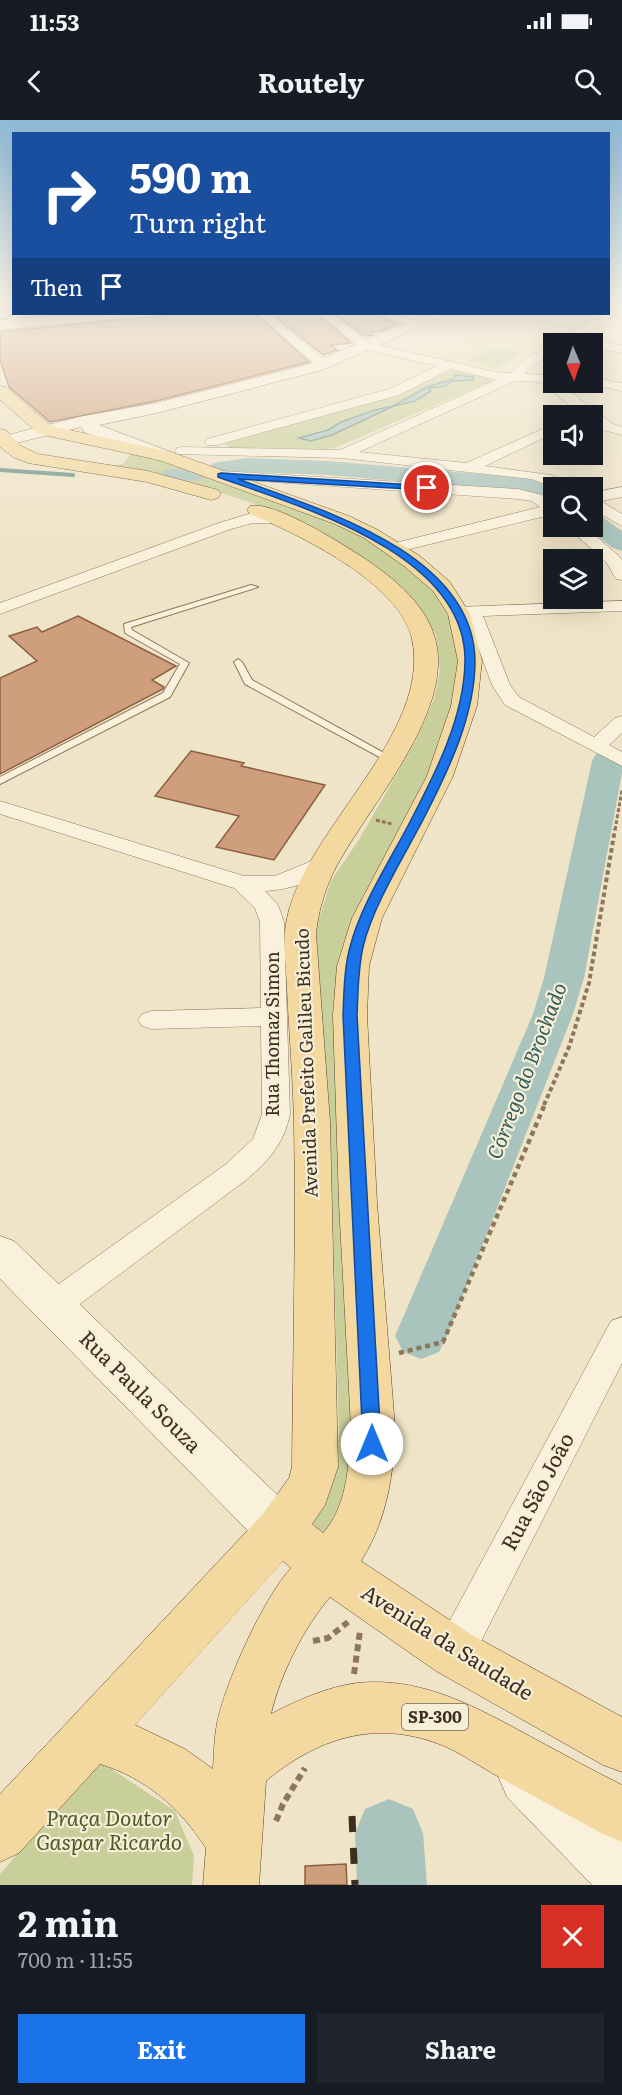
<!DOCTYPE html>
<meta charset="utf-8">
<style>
body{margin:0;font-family:Literata,serif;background:#20242c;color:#f1f3f6;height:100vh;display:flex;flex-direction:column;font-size:22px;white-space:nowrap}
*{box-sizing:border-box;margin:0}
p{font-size:20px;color:#9ea1a6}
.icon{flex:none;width:33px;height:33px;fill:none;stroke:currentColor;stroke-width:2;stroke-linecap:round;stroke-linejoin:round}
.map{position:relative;height:1765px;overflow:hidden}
.sheet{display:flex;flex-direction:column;background:#171b24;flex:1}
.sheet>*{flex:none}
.guide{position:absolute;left:12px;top:12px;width:598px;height:183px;border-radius:0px;box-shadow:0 6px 24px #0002;background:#1a4fa0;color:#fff;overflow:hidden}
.needle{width:39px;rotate:178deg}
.tools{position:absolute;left:543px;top:213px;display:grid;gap:12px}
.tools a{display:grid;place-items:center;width:60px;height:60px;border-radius:0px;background:#171b24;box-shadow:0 6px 24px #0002;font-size:30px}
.pin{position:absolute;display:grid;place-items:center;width:51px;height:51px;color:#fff;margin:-26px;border:3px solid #fff;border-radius:50%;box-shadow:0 2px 6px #0007}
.me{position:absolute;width:66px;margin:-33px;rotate:0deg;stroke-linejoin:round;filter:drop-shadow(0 0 4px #0008)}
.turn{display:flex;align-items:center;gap:21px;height:126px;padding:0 18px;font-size:27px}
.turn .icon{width:78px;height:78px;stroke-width:2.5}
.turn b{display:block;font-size:42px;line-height:51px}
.then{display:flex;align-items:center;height:57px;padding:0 18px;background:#0003;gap:12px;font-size:22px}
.round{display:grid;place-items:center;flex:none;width:63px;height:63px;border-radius:0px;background:#20242c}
.overview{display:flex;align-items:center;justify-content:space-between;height:102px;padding:0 18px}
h1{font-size:36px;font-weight:700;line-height:45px}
.primary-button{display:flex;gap:12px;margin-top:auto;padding:12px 18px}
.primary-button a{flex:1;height:69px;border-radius:0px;background:#1a73e8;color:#fff;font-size:24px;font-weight:700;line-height:69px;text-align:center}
.primary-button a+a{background:#20242c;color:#f1f3f6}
.status{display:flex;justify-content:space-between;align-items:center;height:42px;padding:0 30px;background:#171b24;direction:ltr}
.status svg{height:16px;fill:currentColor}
header{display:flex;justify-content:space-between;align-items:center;height:78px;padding:0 18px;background:#171b24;font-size:27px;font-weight:700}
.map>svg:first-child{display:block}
.farmland{fill:#e6deb5}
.green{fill:#c9cf9b}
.water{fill:#a9c4bc;stroke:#6f938a;stroke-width:1.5}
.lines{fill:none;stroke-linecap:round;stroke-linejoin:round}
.stream{stroke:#6f938a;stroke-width:4}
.river{fill:#a9c4bc;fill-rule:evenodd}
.building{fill:#cf9f7d;stroke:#8d5f41;stroke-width:1.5}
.lane-casing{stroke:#8d765c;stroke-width:2}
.street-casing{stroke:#8d765c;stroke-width:1}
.secondary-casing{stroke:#6f573f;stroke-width:1}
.primary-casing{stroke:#5b4430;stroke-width:1}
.path-far3{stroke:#8d765c;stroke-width:3;stroke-dasharray:4 2;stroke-linecap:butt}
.path-far2{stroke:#8d765c;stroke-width:4;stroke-dasharray:4.5 3;stroke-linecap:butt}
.path-far1{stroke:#8d765c;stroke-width:4.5;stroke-dasharray:5 4;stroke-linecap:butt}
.path{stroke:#8d765c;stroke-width:6;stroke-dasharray:7 4.5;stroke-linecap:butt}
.lane{fill:#faf1dc;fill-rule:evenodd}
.street{fill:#faf1dc;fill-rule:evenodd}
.secondary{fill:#faf1dc;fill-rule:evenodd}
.primary{fill:#f3d9a0;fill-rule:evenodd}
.rail{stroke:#3d2e20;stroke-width:7;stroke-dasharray:16 16;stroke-linecap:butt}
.route{fill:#1a73e8;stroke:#114b97;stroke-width:1.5}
.labels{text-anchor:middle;stroke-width:4.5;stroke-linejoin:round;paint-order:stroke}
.shield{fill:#f7eed8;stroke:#756857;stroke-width:1.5}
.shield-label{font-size:16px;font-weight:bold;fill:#3d2e20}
.street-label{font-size:18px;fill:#3d2e20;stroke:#f7eed8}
.water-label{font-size:20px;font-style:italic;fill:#2f5d5a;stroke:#f7eed8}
.near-street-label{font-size:21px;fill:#3d2e20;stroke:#f7eed8}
.near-park-label{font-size:21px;font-style:italic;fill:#4d5a26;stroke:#f7eed8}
</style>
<div class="status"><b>11:53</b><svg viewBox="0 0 49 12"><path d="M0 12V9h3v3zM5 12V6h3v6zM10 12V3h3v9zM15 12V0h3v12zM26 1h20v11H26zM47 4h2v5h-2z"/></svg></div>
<header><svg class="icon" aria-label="back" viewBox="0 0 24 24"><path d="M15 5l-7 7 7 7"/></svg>Routely<svg class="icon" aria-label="search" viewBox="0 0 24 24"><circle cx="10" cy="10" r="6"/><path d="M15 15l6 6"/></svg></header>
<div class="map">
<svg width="622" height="1765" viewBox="0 0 622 1765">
<rect width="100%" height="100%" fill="#f0e4c8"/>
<path class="farmland" d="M449,194H603L500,251L418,234L436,225L458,230L472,223L457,219L464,218L492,203Z"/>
<path class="green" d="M495,227L523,233L497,248L468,241Z
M458,250L488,257L492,261L337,327L323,330L230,328L224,324L391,277L445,252Z
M132,332L161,338L321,394L376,422L437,474L449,498L460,542L455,590L419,676L356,793L355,1351L329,1424L310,1404C333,1382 336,1347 339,1317L330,1001L316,848L317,804L331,761L360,718L416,620L434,579L440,550L436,515L425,495L413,483L266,388L213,370L110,347L124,343Z
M98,1640L175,1691L194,1736L192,1765H0V1754Z"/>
<path class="water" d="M455,255L473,257V260L452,261L445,266L429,268L431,271L415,281L394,286L332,315L311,321L299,318L328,310L341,302L375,290L393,286L427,267L453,259Z"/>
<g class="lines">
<path class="stream" d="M0,350L73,355"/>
<path class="river" d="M248,338L328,341L527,358L563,368H554V379L526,372L328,355L248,352L221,355L213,353L209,348L213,343Z
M195,347L203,349L207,354L203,359L173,362L165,360L161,355L165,350Z
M592,394L601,396L622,411V431L613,428L584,406H592Z
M608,631L620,634L622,638V653L584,858L573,894L447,1216L439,1232L421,1239L403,1232L395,1216L533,894L544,858L592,641L596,634Z
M389,1679L413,1689L423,1713L427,1765H357L355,1713L365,1689Z"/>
</g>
<path class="building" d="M179,194H256L309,242L156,281L50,302L9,267L0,240V212Z
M272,194H318L351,223L331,225L337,230L323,235Z
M335,194H371L398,204L380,211L371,212L372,215L364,216Z
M78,496L176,546L152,560L164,567L163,569L0,654V558L37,541L9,516L37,507L42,512Z
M191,631L244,643L241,646L325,665L274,740L216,727L239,696L155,676Z
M346,1744L347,1765H305V1746Z"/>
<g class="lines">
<defs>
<path id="lane" d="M251,465L258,467L131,507L132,510L189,543L170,577L0,664V657L163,573L180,544L125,513L124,504Z
M238,539L242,542L252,560L393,638L391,640H385L245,564L234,542Z"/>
<path id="street" d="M622,183V191L570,224H555L602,194H609V189Z
M14,191V194H21L13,206H5L3,204Z
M258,194H269L326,241L328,244L326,247H318Z
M320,194H332L370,223L495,252L511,253L527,238L554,225V233L535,244L525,254L554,255V262H557L613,304L622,307V315L603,310L592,302V296H584L540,262L515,261L359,332L466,343L554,304V313L485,346L551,355L576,368H556L531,359L342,338L177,334L175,331L177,328L182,327L340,330L496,260L451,249L399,275L217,325H207L205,322L207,319L389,269L437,246L362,229Z
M378,194H394L421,204L415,207Z
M592,220L622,225V233L592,228V224H586Z
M592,257L622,263V271L587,264L592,262Z
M221,351L518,369L542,375L554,383V394L393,433L387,431L385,428L387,425L540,387L532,381L518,379L216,358L214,355Z
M622,367V377L601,381L622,394V406L592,389V373Z
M252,393H276L284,398L276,403H253L231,409L0,494V483L219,403Z
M566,406H584L619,436L622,440V460L616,459L606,442Z
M622,481V491L483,496L510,565L519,577L594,617L615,598L622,596V613L609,625L622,632V646L505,585L492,565L469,503L453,498L449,492L452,488L458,487Z
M0,681L244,756H275L314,740L322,738L330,740L333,745C322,762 284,770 265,771L278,785L284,802L290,994C284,1023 269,1041 246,1060L64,1196L53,1200L42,1196L37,1186L42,1176L226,1044L253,1019L262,994L261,906L151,909L142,906L138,900L142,894L151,891L261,888L260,802L255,788L234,768L0,694Z
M622,1197V1243L468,1547L454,1552L440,1547L435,1533L440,1519L611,1201Z"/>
<path id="secondary" d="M81,194H133L126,198L0,210V200Z
M426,194H444L442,197L322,250L157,293L99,305L171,332L173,336L171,340H157L84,312L81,307L0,327V317L79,297L156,283L310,244Z
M0,1116L14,1121L297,1394L304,1410L297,1426L280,1433L263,1426L0,1159Z
M526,1631L545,1639L622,1716V1765H592L507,1677L499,1658L507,1639Z"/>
<path id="primary" d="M0,266L6,267L51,306L171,332L349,396L378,410L420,436L450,462L470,494L482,541L477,586L453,656L382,798L369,846L367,895L377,1083L395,1307C394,1354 387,1400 361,1441L472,1515L622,1597V1652L603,1645L436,1551L330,1477C304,1507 280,1555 271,1594C298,1580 327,1567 357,1563C422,1556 478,1588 533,1618C563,1634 592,1650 622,1665V1722L603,1714C568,1695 533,1676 499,1657C479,1646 460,1632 439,1624C374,1599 316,1619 266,1661L259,1765H203L206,1728C180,1688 146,1658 100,1644L19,1733L0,1742V1674L263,1394L289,1358L292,1347C293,1232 296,1117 294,1002C293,958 289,913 287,868C286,845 282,821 287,798C306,708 432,614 412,519C400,463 298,414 250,394L247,390L250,386C271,380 336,420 356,433C386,452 425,481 435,518C456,593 365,689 333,753C324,773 318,793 316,814L330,1002L338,1347L325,1385L312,1404L323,1413C348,1386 349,1342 351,1307L339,1083L333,895L337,846L352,798L427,656L451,586L458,541L448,494L433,471L404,446L364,418L335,404L159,340L39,314L0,280ZM283,1441L291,1448C264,1477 225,1563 217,1603C214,1618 214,1634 213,1649L185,1629L135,1605Z
M0,309L6,310L21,326L38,334L148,351L218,370L221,374L218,378L211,380L147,362L28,343L13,337L0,327Z"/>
</defs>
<use href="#lane" class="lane-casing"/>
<use href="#street" class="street-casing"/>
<use href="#secondary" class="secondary-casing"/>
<use href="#primary" class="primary-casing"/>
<path class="path-far3" d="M376,700L392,704
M615,710L622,670"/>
<path class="path-far2" d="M544,985L569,927L589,863L615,709"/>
<path class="path-far1" d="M399,1233L443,1222L545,984"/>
<path class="path" d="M313,1521L328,1518L348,1502
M354,1554L360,1511
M276,1701L283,1684L305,1648"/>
<use href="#lane" class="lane"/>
<use href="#street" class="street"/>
<use href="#secondary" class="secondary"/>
<use href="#primary" class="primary"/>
<path class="rail" d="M352,1696L355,1765"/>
</g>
<linearGradient id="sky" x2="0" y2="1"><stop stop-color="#8fbad6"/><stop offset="0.42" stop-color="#f8f3e6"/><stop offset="1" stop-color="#f8f3e6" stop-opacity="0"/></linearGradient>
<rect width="622" height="425" fill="url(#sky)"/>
<path class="route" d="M221,353L430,366V370H427L238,359C319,389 474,433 475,541C475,595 449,649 425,696C405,735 373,785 363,827C358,849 358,873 357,895L381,1324L379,1331L372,1333L366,1331L363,1324L343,895C344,873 344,849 350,827C361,784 391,739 411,700C436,652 464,597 465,542C467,433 300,387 218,357V354Z"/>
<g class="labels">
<rect class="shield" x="402" y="1584" width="66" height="26" rx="4.5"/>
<g class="shield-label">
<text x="435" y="1603">SP-300</text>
</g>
<g class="street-label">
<text transform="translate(273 914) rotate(-90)" y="6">Rua Thomaz Simon</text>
<text transform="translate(307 943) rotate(-92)" y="6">Avenida Prefeito Galileu Bicudo</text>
</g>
<g class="water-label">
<text transform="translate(527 951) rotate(-69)" y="7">Córrego do Brochado</text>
</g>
<g class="near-street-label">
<text transform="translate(140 1272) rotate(45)" y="7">Rua Paula Souza</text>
<text transform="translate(538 1372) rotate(-62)" y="7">Rua São João</text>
<text transform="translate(447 1523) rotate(32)" y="7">Avenida da Saudade</text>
</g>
<g class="near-park-label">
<text x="109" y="1706">Praça Doutor<tspan x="109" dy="24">Gaspar Ricardo</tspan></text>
</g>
</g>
</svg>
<div class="tools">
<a><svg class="needle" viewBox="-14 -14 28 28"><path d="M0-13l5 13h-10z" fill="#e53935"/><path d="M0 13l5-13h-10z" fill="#9ea1a6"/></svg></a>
<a><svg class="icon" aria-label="sound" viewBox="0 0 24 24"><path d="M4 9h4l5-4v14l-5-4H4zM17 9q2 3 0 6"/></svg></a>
<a><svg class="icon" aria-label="search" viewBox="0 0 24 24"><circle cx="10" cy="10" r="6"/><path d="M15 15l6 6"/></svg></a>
<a><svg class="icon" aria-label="layers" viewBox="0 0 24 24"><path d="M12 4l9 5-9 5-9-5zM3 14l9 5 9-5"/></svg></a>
</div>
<div class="pin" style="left:427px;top:368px;background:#d93025"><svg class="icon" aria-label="arrive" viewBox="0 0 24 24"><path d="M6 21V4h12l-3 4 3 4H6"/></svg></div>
<svg class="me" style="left:372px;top:1324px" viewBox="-20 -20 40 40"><circle r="19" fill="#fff"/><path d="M0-13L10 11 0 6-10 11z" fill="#1a73e8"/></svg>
<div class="guide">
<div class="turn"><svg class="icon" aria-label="right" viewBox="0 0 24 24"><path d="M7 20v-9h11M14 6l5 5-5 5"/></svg><div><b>590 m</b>Turn right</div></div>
<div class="then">Then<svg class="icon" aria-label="arrive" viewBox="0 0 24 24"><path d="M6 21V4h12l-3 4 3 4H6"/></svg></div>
</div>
</div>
<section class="sheet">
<div class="overview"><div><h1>2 min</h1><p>700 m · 11:55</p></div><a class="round" style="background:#d93025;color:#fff"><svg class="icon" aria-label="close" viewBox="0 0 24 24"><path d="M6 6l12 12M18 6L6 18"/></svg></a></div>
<div class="primary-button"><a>Exit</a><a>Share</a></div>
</section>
